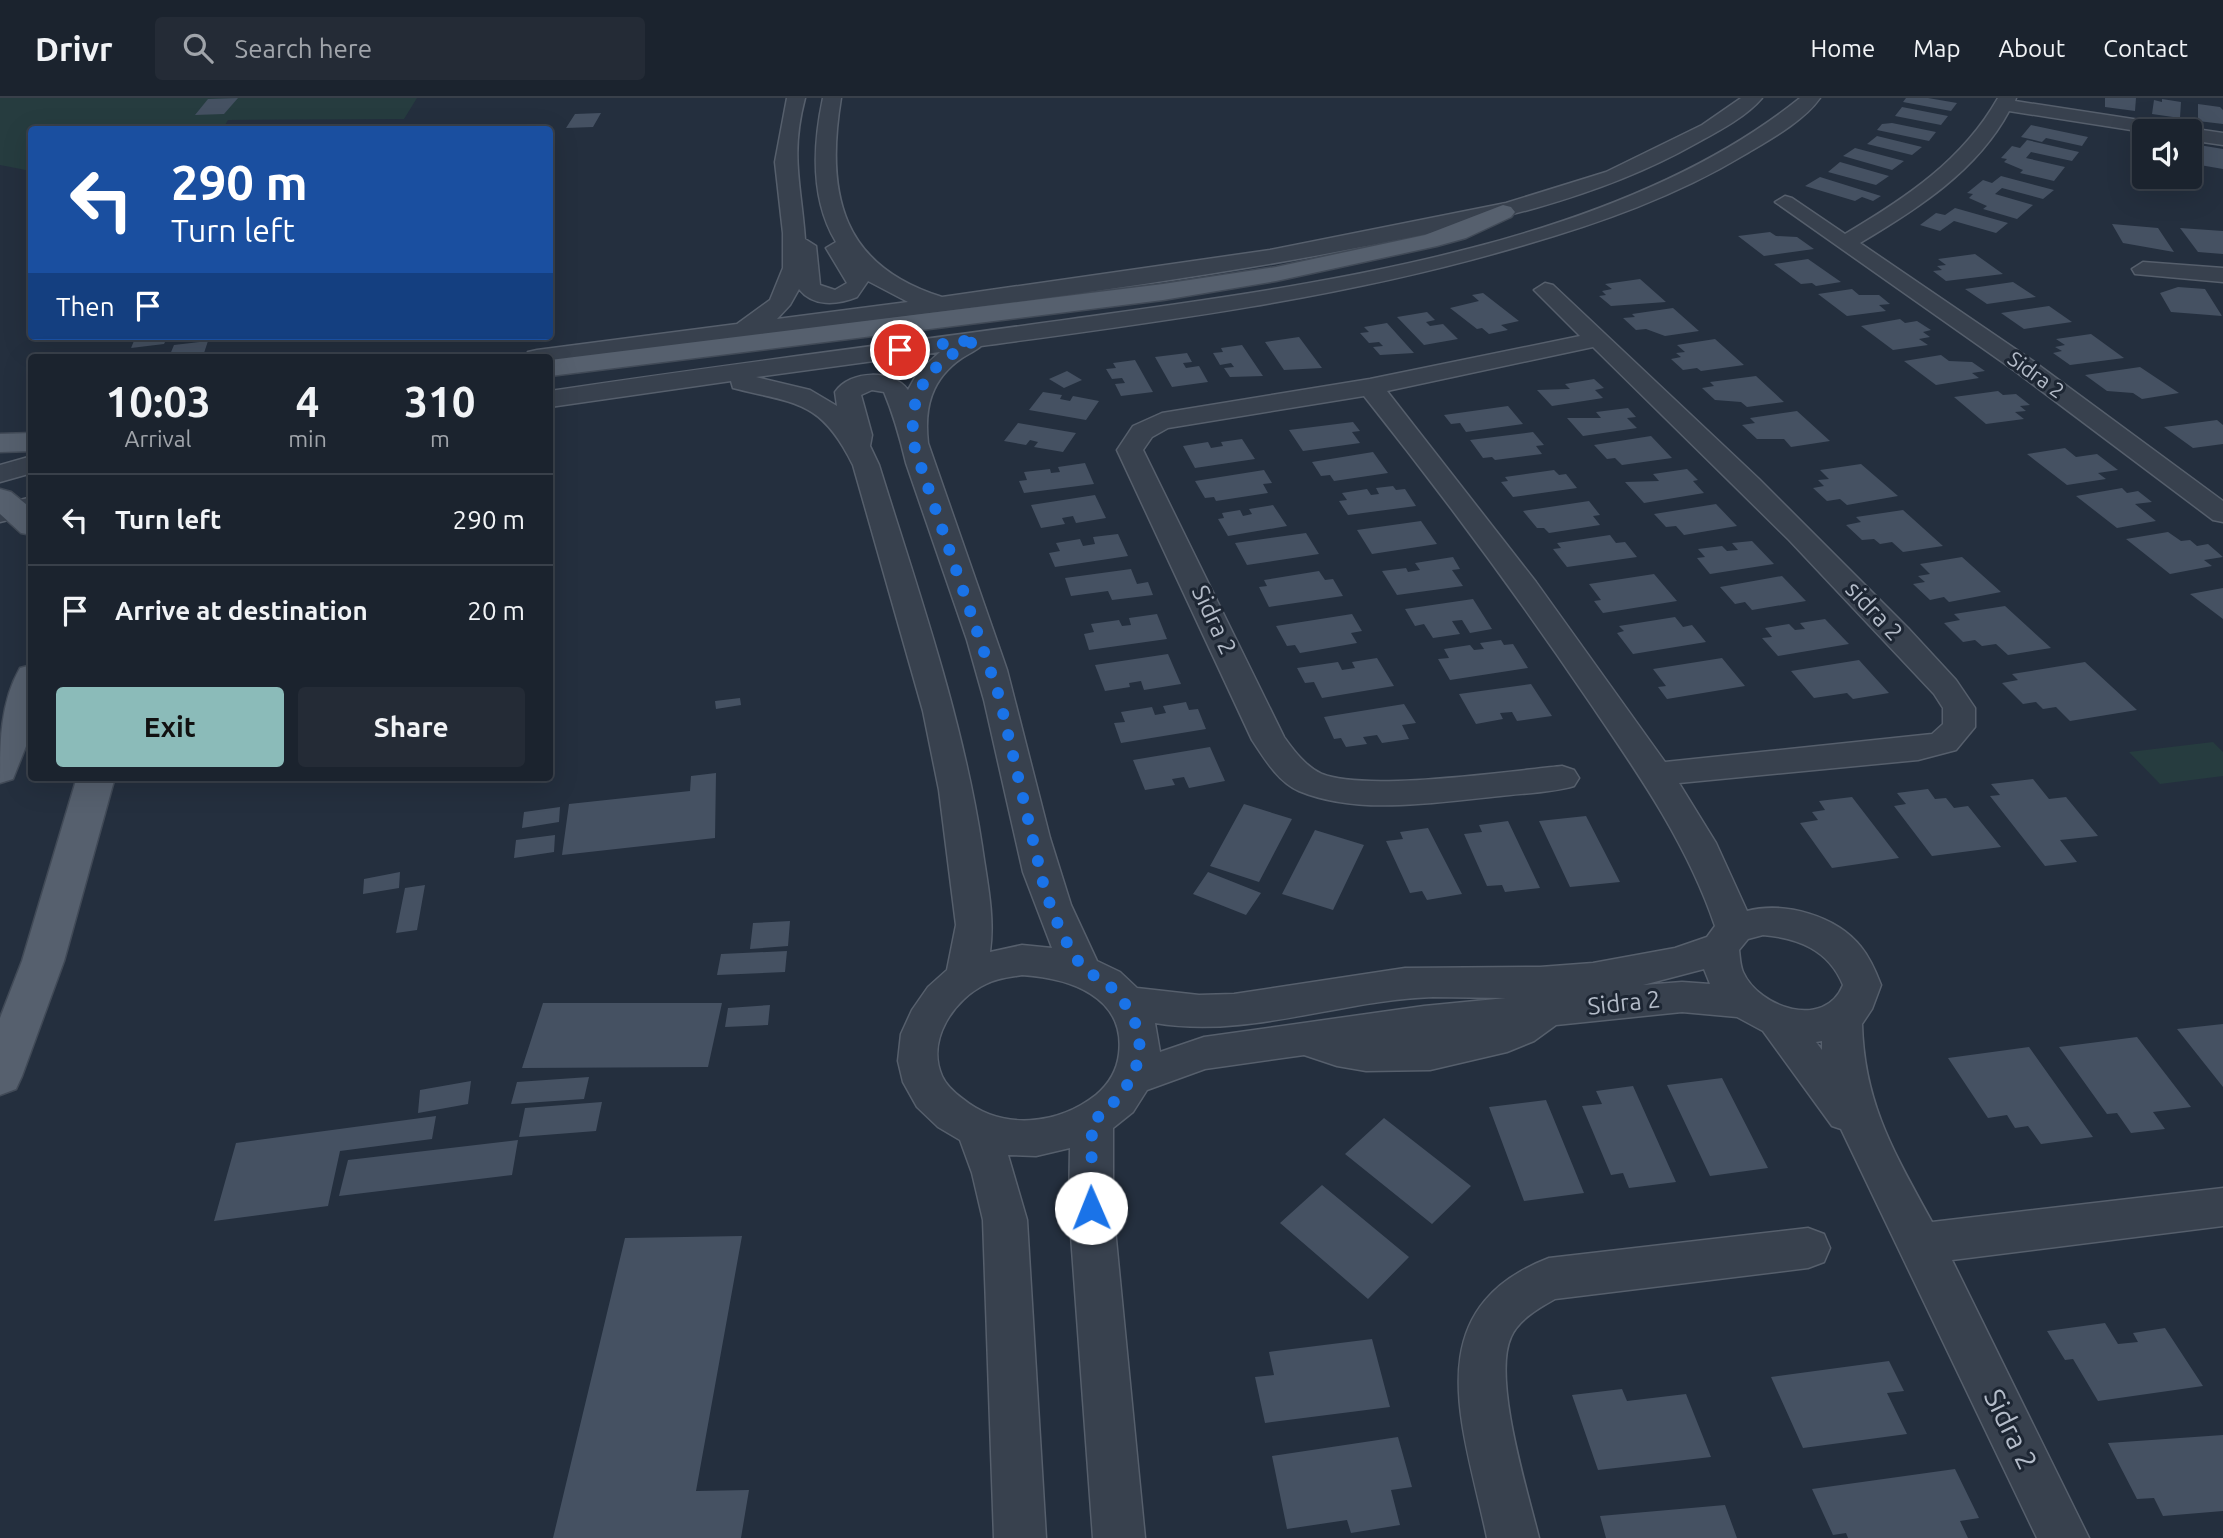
<!DOCTYPE html>
<style>
body{margin:0;font-family:Ubuntu,sans-serif;background:#242b36;color:#f1f3f6;height:100vh;display:flex;flex-direction:column;font-size:26px;white-space:nowrap}
*{box-sizing:border-box;margin:0}
p{font-size:23px;color:#a0a4aa}
.icon{flex:none;width:38px;height:38px;fill:none;stroke:currentColor;stroke-width:2;stroke-linecap:round;stroke-linejoin:round}
.map{position:relative;flex:1;overflow:hidden}
.panel{position:absolute;left:28px;top:256px;width:525px;height:427px;display:flex;flex-direction:column;background:#1b232e;border-radius:7px;box-shadow:0 7px 28px #0002,0 0 0 2px #39404a}
.panel>*{flex:none}
.banner{position:absolute;left:28px;top:28px;width:525px;height:214px;border-radius:7px;box-shadow:0 7px 28px #0002,0 0 0 2px #39404a;background:#1a4fa0;color:#fff;overflow:hidden}
.fabs{position:absolute;left:2132px;top:21px;display:grid;gap:14px}
.fabs a{display:grid;place-items:center;width:70px;height:70px;border-radius:7px;background:#1b232e;box-shadow:0 7px 28px #0002,0 0 0 2px #39404a;font-size:35px}
.pin{position:absolute;display:grid;place-items:center;width:60px;height:60px;color:#fff;margin:-30px;border:4px solid #fff;border-radius:50%;box-shadow:0 2px 7px #0007}
.me{position:absolute;width:77px;margin:-38px;rotate:359deg;stroke-linejoin:round;filter:drop-shadow(0 0 5px #0008)}
.turn{display:flex;align-items:center;gap:24px;height:147px;padding:0 28px;font-size:32px}
.turn .icon{width:91px;height:91px;stroke-width:2.5}
.turn b{display:block;font-size:49px;line-height:60px}
.then{display:flex;align-items:center;height:66px;padding:0 28px;background:#0003;gap:14px;font-size:26px}
.eta{display:flex;justify-content:space-evenly;align-items:center;height:119px;text-align:center}
.eta b{font-size:42px;font-weight:600;line-height:49px}
.button{display:flex;gap:14px;margin-top:auto;padding:14px 28px}
.button a{flex:1;height:80px;border-radius:7px;background:#8bbbb9;color:#111;font-size:28px;font-weight:600;line-height:80px;text-align:center}
.button a+a{background:#242b36;color:#f1f3f6}
ul{padding:0;list-style:none}
li{display:flex;align-items:center;gap:21px;height:91px;padding:0 28px;border-top:2px solid #39404a}
li div{flex:1}
li b{display:block;font-size:26px}
li em{font-style:normal}
header{display:flex;align-items:center;gap:42px;box-sizing:border-box;height:98px;padding:0 35px;background:#1b232e;border-bottom:2px solid #39404a}
header strong{font-size:33px}
nav{display:flex;gap:38px;margin-inline-start:auto;font-size:24px}
.search{width:490px;height:63px;background:#242b36;display:flex;align-items:center;gap:18px;box-sizing:border-box;padding:0 24px;border-radius:7px;color:#a0a4aa;font-size:26px}
.map>svg:first-child{display:block}
.green{fill:#263c3f}
.building{fill:#455162}
.lines{fill:none;stroke-linecap:round;stroke-linejoin:round}
.minor-casing{stroke:#565f6c;stroke-width:3}
.major-casing{stroke:#414a57;stroke-width:3}
.minor{fill:#38414e;fill-rule:evenodd}
.major{fill:#56606e;fill-rule:evenodd}
.route{stroke:#1a73e8;stroke-width:12;stroke-dasharray:0 21.6}
.labels{text-anchor:middle;stroke-width:6;stroke-linejoin:round;paint-order:stroke}
.far-street-label{font-size:21px;fill:#b4bcc9;stroke:#1d2633}
.street-label{font-size:24px;fill:#b4bcc9;stroke:#1d2633}
.near-street-label{font-size:28px;fill:#b4bcc9;stroke:#1d2633}
</style>
<header>
<strong>Drivr</strong>
<div class="search"><svg class="icon" aria-label="search" viewBox="0 0 24 24"><circle cx="10" cy="10" r="6"/><path d="M15 15l6 6"/></svg>Search here</div>
<nav><a>Home</a><a>Map</a><a>About</a><a>Contact</a></nav>
</header>
<div class="map">
<svg width="2223" height="1440" viewBox="0 0 2223 1440">
<rect width="100%" height="100%" fill="#242f3e"/>
<path class="green" d="M0,0H417L404,21L228,22L222,32H32L31,73L0,67Z
M2213,644L2223,654V678L2160,686L2129,654Z"/>
<path class="building" d="M238,0L224,16L195,17L208,1Z
M1906,0H1928L1957,5L1951,13L1903,4Z
M2105,0H2136L2135,13L2105,9Z
M2162,1L2181,4L2180,20L2152,16L2154,2L2162,4Z
M2198,6L2220,9L2223,12V26L2198,23Z
M1902,9L1948,18L1941,27L1895,18Z
M601,15L593,29L566,30L575,16Z
M1892,25L1936,34L1929,43L1877,32L1882,26Z
M2031,27L2088,39L2082,48L2046,40L2042,44L2021,39Z
M1877,38L1922,49L1912,57L1867,46Z
M2027,42L2079,54L2072,63L2031,54L2026,60L2065,69L2054,83L2020,75L2023,72L2004,64L2007,61L2001,60L2012,48L2020,50Z
M2193,46L2223,51V71L2194,66Z
M1855,50L1904,63L1892,72L1843,58Z
M1840,64L1889,78L1876,87L1828,74Z
M2001,78L2054,92L2043,101L2002,90L1995,96L2033,107L2017,121L1983,111L1987,108L1969,100L1973,96L1967,95L1983,82L1992,85Z
M1820,79L1881,98L1873,103L1862,99L1855,103L1805,88Z
M1955,110L2008,125L1996,135L1954,123L1940,133L1920,127L1936,115L1945,117Z
M2112,126L2158,130L2174,154L2123,145Z
M2180,130L2223,133V156L2198,154Z
M1770,134L1776,138L1797,139L1814,151L1764,158L1738,138Z
M1975,156L2003,176L1946,183L1933,173L1942,172L1937,168L1946,167L1938,161Z
M1808,161L1841,184L1816,188L1812,185L1801,186L1774,166Z
M1640,181L1666,204L1611,208L1599,198L1606,197L1602,193L1612,191L1605,186Z
M2013,184L2036,199L1987,206L1965,191Z
M2178,189L2205,191L2222,218L2171,214L2160,195Z
M1852,191L1859,197H1879L1890,206L1879,207L1886,213L1847,218L1818,196Z
M1483,195L1519,223L1501,227L1508,232L1489,236L1482,230L1477,231L1450,210L1479,203L1472,197Z
M2049,208L2072,224L2024,231L2001,215Z
M1673,210L1699,233L1665,238L1646,231L1636,232L1623,220L1635,219L1632,216Z
M1427,214L1435,222L1426,224L1430,228L1443,226L1458,241L1424,247L1397,219Z
M1900,221L1905,225L1917,223L1931,232L1923,234L1930,239L1919,241L1928,247L1893,252L1861,228Z
M1387,225L1414,255L1380,257L1373,249L1383,248L1379,244L1369,245L1360,235L1369,234L1364,229Z
M2091,236L2124,260L2070,267L2053,255L2062,253L2055,249L2065,247L2056,241Z
M136,238H168L164,246L131,250Z
M1299,239L1322,270L1284,272L1265,244Z
M1715,241L1744,267L1701,273L1697,270L1683,272L1671,261L1681,259L1676,255L1685,254L1677,247Z
M208,243L204,255L169,259L174,247Z
M1242,247L1263,278L1230,279L1224,270L1234,269L1231,265L1220,267L1213,255L1223,254L1221,250Z
M1187,255L1192,264L1183,265L1186,270L1199,268L1208,284L1172,289L1155,259Z
M1941,257L1949,263L1972,264L1985,273L1972,275L1979,280L1936,287L1904,263Z
M1135,262L1153,294L1121,298L1115,286L1125,285L1122,280L1112,281L1106,271L1116,270L1113,265Z
M2140,269L2179,295L2142,301L2133,295L2107,293L2085,277Z
M1067,273L1082,282L1064,290L1049,281Z
M1756,278L1784,304L1747,309L1741,304L1715,302L1702,290L1714,288L1710,284Z
M1594,281L1604,290L1595,292L1603,300L1552,308L1537,292L1570,291L1565,286Z
M1998,293L2003,297L2016,296L2030,307L2020,308L2026,313L2015,314L2024,321L1986,326L1954,299Z
M1043,294L1062,297L1060,301L1070,303L1073,298L1099,303L1086,322L1029,312Z
M1508,308L1523,326L1466,334L1460,325L1451,326L1444,317Z
M1628,310L1636,319L1627,320L1637,330L1583,338L1567,320H1601L1596,314Z
M1797,313L1830,343L1791,349L1784,341H1757L1742,327L1755,325L1750,320Z
M2217,322L2223,327V346L2193,350L2164,329Z
M1353,324L1360,333L1352,334L1360,345L1303,353L1289,332Z
M1018,325L1076,335L1063,354L1034,349L1038,344L1030,342L1026,347L1004,343Z
M1533,334L1544,347L1536,348L1542,356L1495,362L1492,359L1483,360L1470,342Z
M1651,338L1672,360L1622,367L1615,360L1607,361L1594,347Z
M1242,341L1255,361L1195,370L1183,348L1208,344L1211,350L1223,348L1221,344Z
M2065,350L2076,359L2097,356L2118,372L2098,375L2106,381L2067,387L2027,356Z
M1373,354L1388,375L1334,383L1330,377L1321,378L1312,364Z
M1085,365L1094,386L1024,395L1019,383L1027,382L1024,374L1050,371L1051,375L1060,374L1058,369Z
M1861,366L1898,398L1847,407L1840,401L1827,403L1813,390L1824,388L1818,382L1829,381L1820,372Z
M1687,371L1698,382L1693,383L1704,395L1644,405L1625,384L1659,383L1653,376Z
M1264,372L1272,385L1263,386L1268,395L1216,403L1214,399L1205,400L1195,383Z
M1554,372L1559,377L1566,376L1577,390L1513,399L1501,384L1508,383L1505,379Z
M1393,388L1396,392L1405,391L1416,408L1348,417L1339,403L1347,402L1342,395L1367,391L1371,397L1379,396L1376,390Z
M2122,390L2127,395L2138,393L2152,404L2135,406L2156,423L2117,430L2076,398Z
M1095,397L1106,420L1076,425L1073,418L1062,420L1065,426L1041,430L1031,407Z
M1589,403L1600,417L1593,418L1600,427L1549,435L1544,430H1537L1523,413Z
M1716,406L1737,428L1684,437L1676,428L1666,429L1654,416Z
M1273,407L1287,428L1228,438L1218,421L1224,420L1222,415L1240,412L1243,418L1252,416L1249,411Z
M1903,412L1943,448L1903,454L1892,444L1880,446L1874,441L1862,442L1846,427L1861,424L1856,419Z
M1421,423L1437,446L1372,456L1357,432Z
M2168,434L2181,443L2190,442L2197,448L2208,446L2223,459L2204,462L2212,468L2170,476L2126,441Z
M1306,435L1319,456L1247,467L1235,445Z
M1118,436L1128,458L1055,469L1049,455L1060,453L1056,445L1080,441L1083,448L1095,446L1093,439Z
M1610,437L1616,445L1625,444L1637,459L1567,469L1553,451L1561,450L1557,445Z
M1752,443L1774,466L1710,476L1697,460L1705,459L1698,451L1722,448L1727,453L1738,452L1732,445Z
M1453,459L1460,471L1452,472L1463,488L1397,497L1382,473L1406,470L1408,474L1420,472L1415,465Z
M1962,459L2001,494L1949,504L1944,499L1930,502L1913,486L1925,484L1918,478L1930,476L1920,466Z
M1131,471L1137,486L1148,484L1153,497L1112,502L1108,493L1071,498L1065,480Z
M1319,473L1325,482L1333,481L1343,498L1269,509L1259,489L1267,488L1264,482Z
M1654,476L1677,503L1603,515L1594,503L1601,502L1589,486Z
M1782,478L1806,503L1752,512L1745,504L1735,506L1720,489Z
M2223,490V521L2190,496Z
M1473,501L1492,531L1470,535L1462,522L1452,523L1460,536L1433,540L1424,526L1415,528L1405,511Z
M2005,508L2051,550L2008,557L1996,546L1982,548L1975,542L1963,544L1944,525L1960,522L1954,516Z
M1157,516L1167,541L1089,552L1084,536L1094,534L1091,526L1119,522L1122,528L1131,527L1129,520Z
M1352,516L1362,533L1351,535L1357,545L1300,555L1295,547L1287,548L1276,528Z
M1675,519L1683,529L1692,527L1706,544L1633,556L1617,535L1624,533L1619,528Z
M1825,521L1849,546L1778,558L1762,540L1772,539L1765,530L1789,526L1795,532L1805,531L1800,525Z
M1501,542L1504,547L1513,546L1528,570L1450,582L1438,561L1449,560L1444,551L1470,547L1474,552L1484,551L1480,545Z
M1168,556L1181,586L1144,592L1141,583L1129,585L1130,589L1105,593L1095,567Z
M1377,560L1394,588L1322,600L1314,584L1305,585L1297,570L1338,564L1342,572L1355,570L1352,564Z
M1722,560L1745,588L1667,601L1658,589L1666,588L1653,571Z
M1859,562L1889,595L1853,601L1847,595L1814,600L1791,573Z
M2085,564L2137,612L2070,623L2056,609L2043,611L2036,604L2023,606L2002,585L2018,582L2012,576Z
M1531,586L1552,618L1517,623L1512,614L1500,615L1503,621L1476,626L1459,596Z
M740,600L741,607L716,611L715,603Z
M1186,604L1189,612L1198,611L1206,631L1121,645L1114,625L1125,624L1121,614L1152,609L1155,617L1166,615L1163,608Z
M1404,606L1416,625L1402,627L1409,641L1382,645L1377,637L1363,639L1367,646L1346,649L1341,640L1334,641L1324,619Z
M1210,649L1225,683L1189,690L1184,679L1172,681L1175,687L1145,692L1133,662Z
M716,675L715,740L562,757L569,706L690,693L691,678Z
M2033,681L2049,701L2066,699L2098,738L2060,742L2077,764L2045,768L1990,698L2000,697L1991,686Z
M1928,691L1935,701L1946,700L1954,710L1968,708L2001,749L1932,758L1894,708L1906,706L1897,695Z
M1852,699L1899,760L1832,770L1800,725L1818,722L1812,714L1825,712L1819,703Z
M1244,706L1292,721L1259,784L1210,768Z
M560,709L559,724L522,730L524,714Z
M1586,718L1620,784L1570,789L1539,723Z
M1508,723L1540,790L1505,794L1502,787L1487,788L1464,736L1482,734L1479,727Z
M1428,730L1462,796L1427,802L1422,793L1410,795L1386,743L1403,741L1400,734Z
M1315,732L1364,747L1333,812L1282,796Z
M555,737L554,754L514,760L516,742Z
M400,774L399,790L363,796L364,781Z
M1208,774L1261,795L1246,817L1193,796Z
M425,787L417,832L396,835L405,790Z
M790,823L788,848L750,851L753,825Z
M787,853L785,874L717,877L721,856Z
M543,905H722L708,969L522,970Z
M770,907L768,927L725,929L728,910Z
M2223,926V989L2177,931Z
M2137,939L2191,1009L2153,1014L2165,1031L2131,1035L2117,1015L2107,1016L2059,949Z
M2029,949L2093,1039L2041,1046L2028,1028L2015,1030L2007,1017L1988,1020L1948,960Z
M589,979L584,1001L511,1006L517,984Z
M1722,980L1768,1070L1710,1078L1667,987Z
M471,983L468,1006L418,1015L420,992Z
M1633,988L1676,1084L1629,1090L1623,1075L1611,1077L1582,1008L1602,1006L1596,993Z
M1546,1002L1584,1095L1524,1103L1489,1009Z
M602,1004L596,1033L519,1039L525,1010Z
M436,1018L432,1041L340,1053L328,1108L214,1123L236,1045Z
M1384,1020L1471,1088L1432,1126L1345,1056Z
M518,1042L512,1077L339,1098L348,1062Z
M1322,1087L1409,1159L1368,1201L1280,1125Z
M742,1138L696,1393L749,1392L741,1440H553L625,1140Z
M2105,1225L2118,1246L2138,1244L2133,1235L2165,1230L2203,1288L2098,1303L2073,1261L2065,1262L2047,1233Z
M1372,1241L1390,1309L1265,1325L1255,1279L1274,1277L1269,1254Z
M1889,1263L1904,1293L1887,1295L1907,1336L1803,1350L1771,1279Z
M1622,1291L1627,1303L1686,1296L1711,1359L1598,1372L1572,1297Z
M2223,1337V1413L2163,1418L2154,1400L2137,1401L2108,1345Z
M1398,1339L1412,1389L1391,1392L1400,1427L1351,1435L1347,1422L1287,1431L1272,1358Z
M1955,1371L1979,1420L1960,1423L1968,1440H1848L1846,1435L1833,1437L1812,1391Z
M1725,1407L1737,1440H1606L1600,1418Z"/>
<g class="lines">
<defs>
<path id="minor" d="M787,0H805C790,57 801,86 805,141L816,148L820,187L835,192L847,185L826,150L836,144C810,101 813,47 823,0H841C825,97 842,168 942,199L1270,152L1506,105L1606,74L1702,27L1741,0H1762C1746,19 1717,34 1695,46C1596,102 1483,125 1372,147C1216,178 1057,199 899,219C783,234 666,249 550,265V259H525L528,254L537,252L737,226L770,202L783,170V135L775,64ZM868,183L908,204L777,221L790,207L799,191C813,209 837,207 857,199Z
M1800,0H1820C1803,24 1769,42 1744,57C1676,98 1600,125 1524,147C1347,200 1163,223 981,248C975,253 968,256 962,260C931,281 924,310 928,345L1007,572L1050,740L1071,807L1097,863L1120,874L1137,890L1199,897L1234,896L1405,870L1540,869L1593,865L1675,850L1707,839L1715,828C1687,745 1637,674 1588,602C1517,497 1442,396 1364,298L1168,330L1152,339L1143,352L1284,639C1294,653 1306,669 1322,676C1366,694 1510,673 1562,668L1574,672L1579,680L1574,688C1550,695 1524,695 1500,698C1437,704 1359,718 1299,693C1278,684 1264,660 1252,642L1117,352L1133,328L1162,315L1370,281L1580,238L1534,192L1545,185L1553,187L1759,381L1908,530L1956,582L1975,610V629L1956,652L1918,662L1679,685L1716,745L1747,813C1784,803 1837,818 1861,849C1870,860 1876,874 1881,887L1872,911L1862,926C1864,1006 1895,1056 1932,1124L2223,1090V1128L1952,1162L2089,1440H2037L1841,1031L1832,1028L1763,933L1737,919L1682,914L1556,927L1534,943L1507,954L1430,972L1366,973L1337,968L1304,957L1205,971L1147,992L1133,1014L1113,1030V1110L1145,1440H1093L1069,1110L1070,1050L1036,1058L1008,1057L1027,1122L1046,1440H994L983,1122L972,1075L960,1042L938,1029L917,1009L903,984L898,963L901,936L912,912L928,889L947,872L956,827L939,692L923,613L853,367C821,302 796,306 733,290L731,283L550,309V293C723,267 898,245 1072,221C1305,188 1613,151 1800,0ZM1593,249L1789,442L1934,596L1943,610V626L1932,636L1665,664L1536,484L1387,293ZM940,254L918,274L908,292C893,271 850,272 835,294L837,308L810,292L756,279ZM872,292L884,294C894,318 900,340 906,365L967,542L984,602L1023,774L1052,850L1022,847L990,854C995,818 987,784 982,748C962,617 918,493 879,367L870,348L872,337L861,297ZM1763,837C1798,840 1829,852 1843,887C1825,932 1759,910 1743,874C1740,867 1740,859 1739,852L1748,841ZM1704,871L1710,886L1682,884L1643,887ZM1022,877C1069,880 1126,898 1119,956C1117,973 1109,986 1096,997C1058,1027 1002,1033 963,1001C955,995 946,987 942,978C926,942 954,901 986,886C997,880 1010,879 1022,877ZM1433,899L1506,900L1424,908L1204,939L1160,954L1155,925C1248,941 1340,902 1433,899ZM1822,943V952L1816,944Z
M1998,0H2016L2015,3L2172,27L2182,33L2189,30L2223,35V47L2189,42V33L2144,34L2009,13C1977,73 1917,111 1860,145L2033,263L2223,403V424L2213,422L2015,273L1775,104L1785,98L1792,100L1845,136C1906,100 1963,62 1998,0Z
M2143,164L2223,170V184L2135,176L2132,171Z
M32,358V375L0,384V367Z
M32,399V416L0,424V407Z
M1808,1130L1824,1136L1830,1150L1824,1164L1808,1170L1555,1201C1539,1210 1518,1222 1511,1239C1492,1280 1528,1395 1539,1440H1487C1465,1332 1413,1212 1549,1160Z"/>
<path id="major" d="M1503,107L1511,109L1515,114L1511,119L1466,140L1437,148L1276,183L1163,202L550,278V262L1163,186L1276,169L1425,137Z
M32,335V353L0,354V336Z
M0,391L11,394L32,411V437L21,435L0,416Z
M32,567V633L13,681L0,685C0,645 0,605 20,570Z
M77,679H115L64,863L22,978L16,991L0,997V920L22,863Z"/>
</defs>
<use href="#minor" class="minor-casing"/>
<use href="#major" class="major-casing"/>
<use href="#minor" class="minor"/>
<use href="#major" class="major"/>
</g>
<g class="lines">
<path class="route" d="M900,252L978,241C929,266 905,294 915,351L999,598L1044,789C1053,816 1064,844 1081,867C1088,877 1103,880 1111,889C1159,939 1142,984 1092,1024L1091,1110"/>
</g>
<g class="labels">
<g class="far-street-label">
<text transform="translate(2036 277) rotate(36)" y="7">Sidra 2</text>
</g>
<g class="street-label">
<text transform="translate(1874 513) rotate(47)" y="8">sidra 2</text>
<text transform="translate(1214 522) rotate(65)" y="8">Sidra 2</text>
<text transform="translate(1624 905) rotate(-6)" y="8">Sidra 2</text>
</g>
<g class="near-street-label">
<text transform="translate(2011 1331) rotate(64)" y="10">Sidra 2</text>
</g>
</g>
</svg>
<div class="fabs">
<a><svg class="icon" aria-label="sound" viewBox="0 0 24 24"><path d="M4 9h4l5-4v14l-5-4H4zM17 9q2 3 0 6"/></svg></a>
</div>
<div class="pin" style="left:900px;top:252px;background:#d93025"><svg class="icon" aria-label="arrive" viewBox="0 0 24 24"><path d="M6 21V4h12l-3 4 3 4H6"/></svg></div>
<svg class="me" style="left:1091px;top:1110px" viewBox="-20 -20 40 40"><circle r="19" fill="#fff"/><path d="M0-13L10 11 0 6-10 11z" fill="#1a73e8"/></svg>
<div class="banner">
<div class="turn"><svg class="icon" aria-label="left" viewBox="0 0 24 24"><path d="M17 20v-9H6M10 6l-5 5 5 5"/></svg><div><b>290 m</b>Turn left</div></div>
<div class="then">Then<svg class="icon" aria-label="arrive" viewBox="0 0 24 24"><path d="M6 21V4h12l-3 4 3 4H6"/></svg></div>
</div>
<section class="panel">
<div class="eta">
<div><b>10:03</b><p>Arrival</p></div>
<div><b>4</b><p>min</p></div>
<div><b>310</b><p>m</p></div>
</div>
<ul>
<li><svg class="icon" aria-label="left" viewBox="0 0 24 24"><path d="M17 20v-9H6M10 6l-5 5 5 5"/></svg><div><b>Turn left</b></div><em>290 m</em></li>
<li><svg class="icon" aria-label="arrive" viewBox="0 0 24 24"><path d="M6 21V4h12l-3 4 3 4H6"/></svg><div><b>Arrive at destination</b></div><em>20 m</em></li>
</ul>
<div class="button"><a>Exit</a><a>Share</a></div>
</section>
</div>
